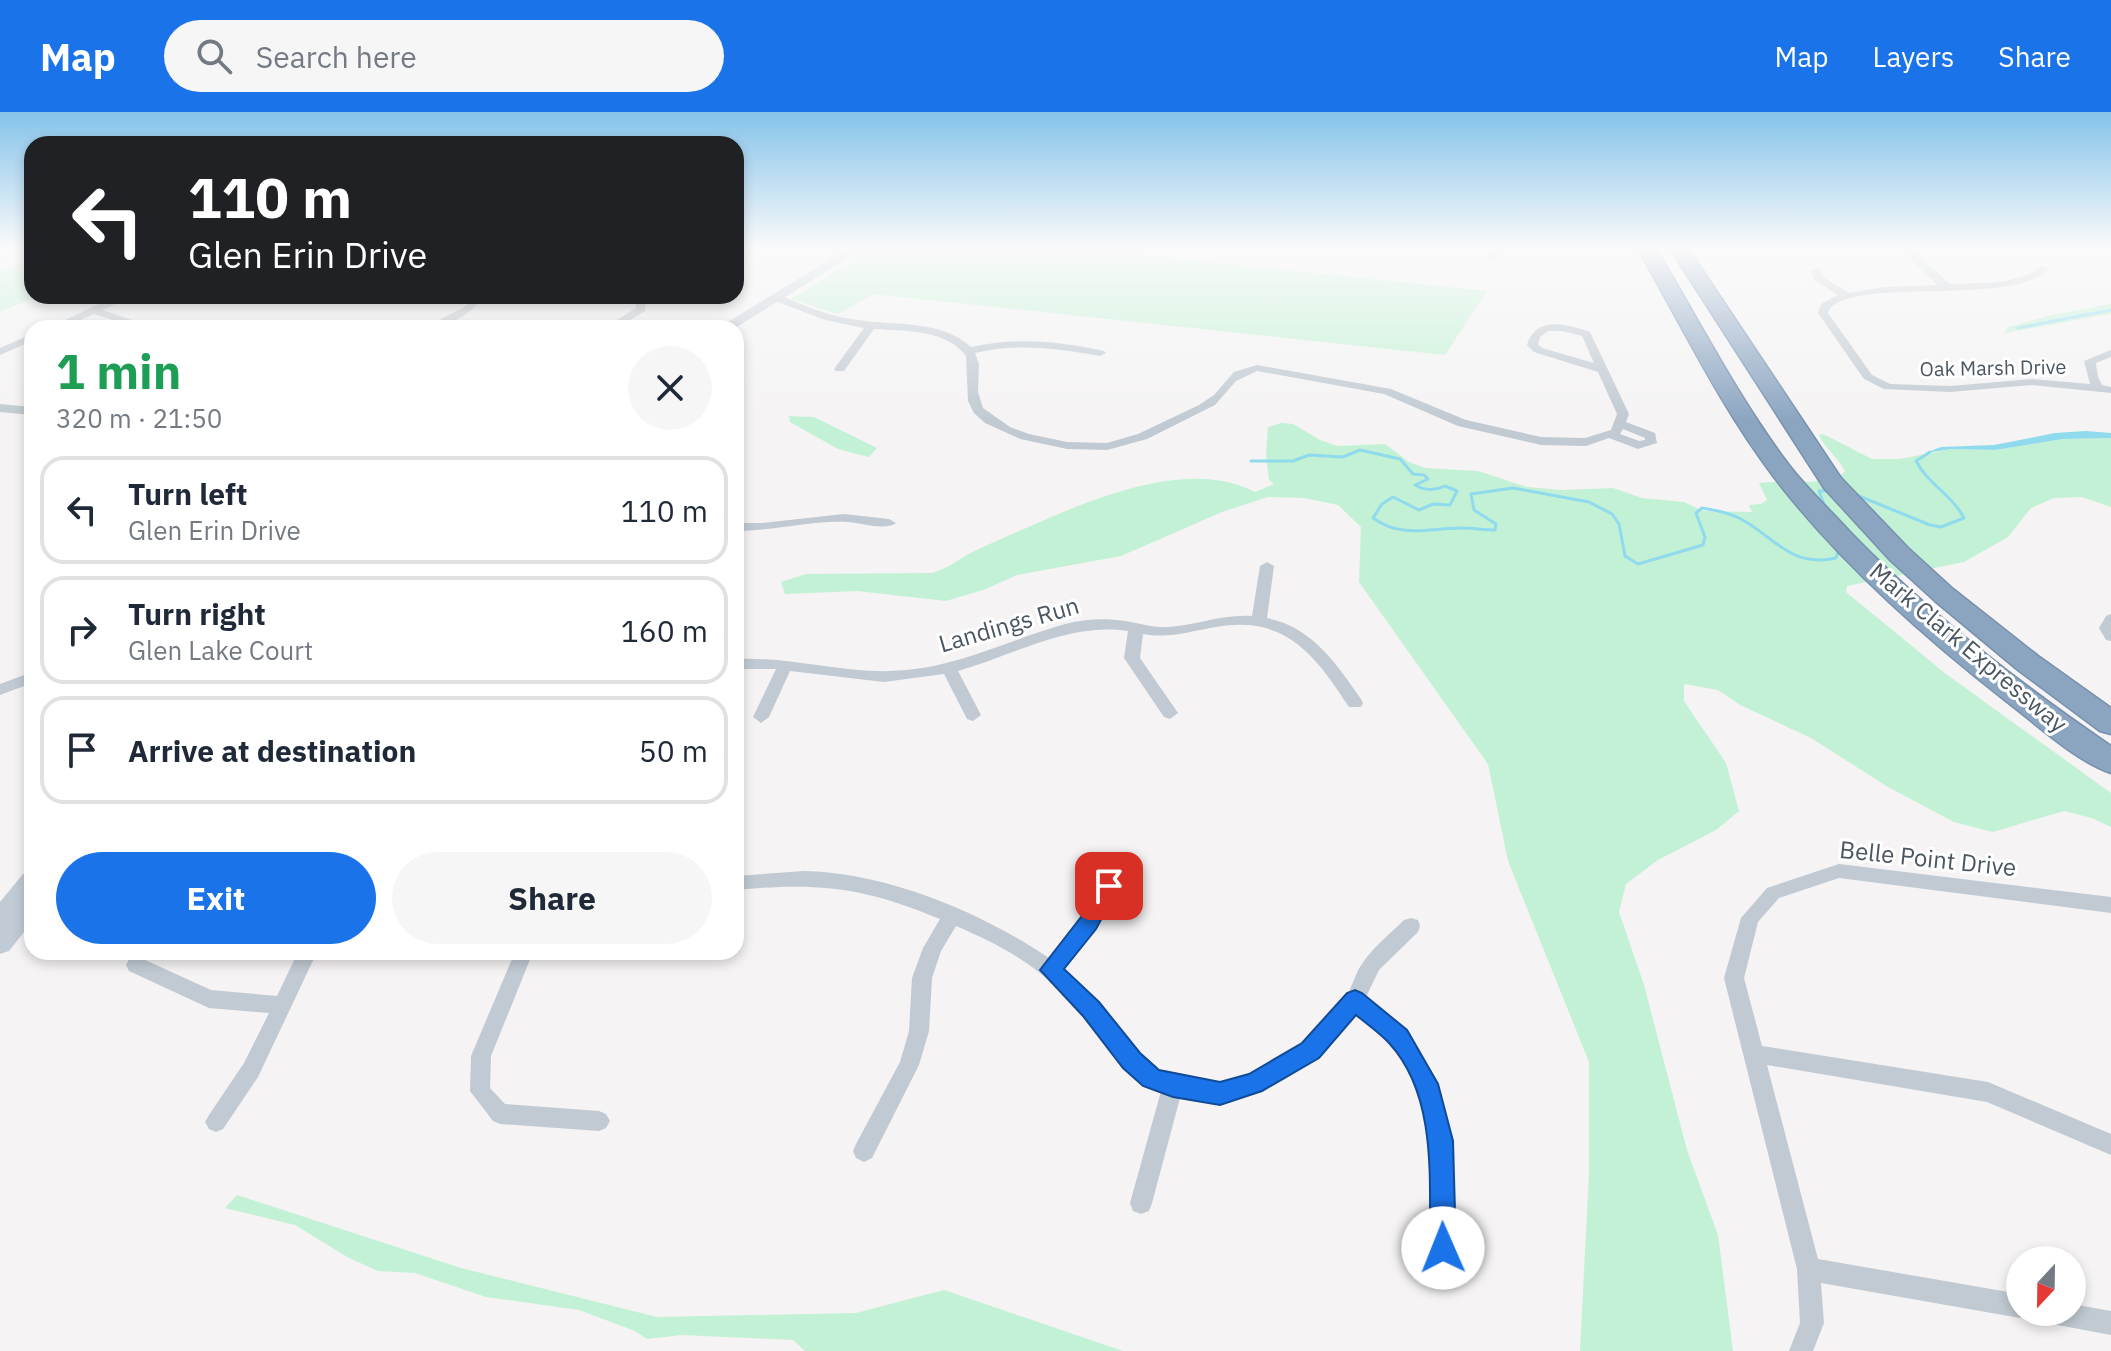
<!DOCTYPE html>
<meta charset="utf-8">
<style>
body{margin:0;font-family:"IBM Plex Sans",sans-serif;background:#f6f6f7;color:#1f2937;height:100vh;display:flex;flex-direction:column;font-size:30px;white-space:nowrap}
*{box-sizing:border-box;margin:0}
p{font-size:26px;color:#747a83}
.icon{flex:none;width:44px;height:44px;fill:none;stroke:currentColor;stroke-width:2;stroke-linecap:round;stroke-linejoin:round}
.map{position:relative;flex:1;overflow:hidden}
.panel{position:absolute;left:24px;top:208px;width:720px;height:640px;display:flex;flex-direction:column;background:#fff;border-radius:24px;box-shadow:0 4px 12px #0003}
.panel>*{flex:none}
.guide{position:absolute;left:24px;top:24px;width:720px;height:168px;border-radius:24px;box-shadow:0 4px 12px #0003;background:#202124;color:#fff;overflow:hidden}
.needle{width:52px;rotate:202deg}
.tools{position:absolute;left:2006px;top:1134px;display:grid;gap:16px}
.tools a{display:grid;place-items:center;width:80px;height:80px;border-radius:50%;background:#fff;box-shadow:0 4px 12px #0003;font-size:40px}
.pin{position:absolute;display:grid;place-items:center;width:68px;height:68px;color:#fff;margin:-34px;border-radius:16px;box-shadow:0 4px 12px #0006}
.me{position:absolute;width:88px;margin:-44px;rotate:359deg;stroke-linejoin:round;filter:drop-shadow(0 0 6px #0008)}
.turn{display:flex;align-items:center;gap:28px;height:168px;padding:0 32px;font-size:36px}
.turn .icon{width:104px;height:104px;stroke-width:2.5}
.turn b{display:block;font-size:56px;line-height:68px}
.round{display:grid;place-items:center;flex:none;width:84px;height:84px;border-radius:42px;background:#f6f6f7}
.headline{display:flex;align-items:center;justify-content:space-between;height:136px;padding:0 32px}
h1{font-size:48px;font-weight:700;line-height:60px;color:#1e9e55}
.cta{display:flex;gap:16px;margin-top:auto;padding:16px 32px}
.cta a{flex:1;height:92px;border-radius:48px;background:#1a73e8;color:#fff;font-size:32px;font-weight:700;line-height:92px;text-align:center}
.cta a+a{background:#f6f6f7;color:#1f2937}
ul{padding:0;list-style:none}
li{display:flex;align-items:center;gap:24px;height:108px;margin:0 16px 12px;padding:0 16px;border:4px solid #e0e1e3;border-radius:24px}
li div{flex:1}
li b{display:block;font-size:30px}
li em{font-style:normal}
header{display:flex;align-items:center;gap:48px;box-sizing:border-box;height:112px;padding:0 40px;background:#1a73e8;color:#fff}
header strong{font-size:38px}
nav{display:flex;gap:44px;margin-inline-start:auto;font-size:28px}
.search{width:560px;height:72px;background:#f6f6f7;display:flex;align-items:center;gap:20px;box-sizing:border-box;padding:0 28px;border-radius:44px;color:#747a83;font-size:30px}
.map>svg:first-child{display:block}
.green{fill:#c3f1d5}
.water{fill:#90daee}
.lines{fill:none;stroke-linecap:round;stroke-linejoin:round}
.stream{stroke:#90daee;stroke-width:3}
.motorway-casing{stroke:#7690ad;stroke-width:3}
.minor{fill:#c1cad2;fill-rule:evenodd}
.secondary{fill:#c1cbd6;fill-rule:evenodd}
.motorway{fill:#8ba5c1;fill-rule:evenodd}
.route{fill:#1a73e8;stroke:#114b97;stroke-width:2}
.labels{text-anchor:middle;stroke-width:6;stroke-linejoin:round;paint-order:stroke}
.far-street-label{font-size:20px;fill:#4a5661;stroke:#fff}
.street-label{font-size:24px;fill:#4a5661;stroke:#fff}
</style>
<header>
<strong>Map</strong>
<div class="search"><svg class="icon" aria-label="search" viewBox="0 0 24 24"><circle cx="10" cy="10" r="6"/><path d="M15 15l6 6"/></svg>Search here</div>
<nav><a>Map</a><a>Layers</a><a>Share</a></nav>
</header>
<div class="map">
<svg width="2111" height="1239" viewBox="0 0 2111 1239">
<rect width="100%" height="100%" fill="#f5f3f3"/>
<path class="green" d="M876,135H1067L1487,179L1445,243L873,182L838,202L791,187Z
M32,148V184H38L0,200V159Z
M2111,192V202L2005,221L2008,215L2052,203Z
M789,304L814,305L877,336L869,345L838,337L790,310Z
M1281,311L1293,312L1320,328L1337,334L1385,332L1409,350L1425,356L1478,359L1527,375L1562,378L1613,376L1642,386L1684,390L1703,399L1752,400L1749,393L1761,392L1767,388L1759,371C1782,368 1833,375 1845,359C1838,345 1826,338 1819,323L1823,322L1872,347H1900L1951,337L1995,338L2063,327L2111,326V395L2082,385L2054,386L2031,396L2008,425L1964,450L1847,474L1846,480L1946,562L2111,681V715L2092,706L2064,699L1993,720L1954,710L1888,675L1811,626L1740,593L1718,578L1684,572V589L1726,651L1739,699L1716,718L1658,748L1626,772L1619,800L1644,873L1687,1038L1718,1123L1733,1239H1580L1589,1061V950L1508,749L1488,652L1359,470L1361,415L1338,393L1304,386L1268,385L1222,400L1121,444L1017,463L986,477L946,489L857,479L785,482L781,470L806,462L932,461C951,456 963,443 981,436C1056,404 1176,339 1255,380L1274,372L1269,368L1266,342L1268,315Z
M237,1083L461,1156L657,1205L856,1201L944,1178L1123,1239H805L793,1228L682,1223L647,1227L635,1219L579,1198L486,1185L415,1161L378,1159L349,1146L295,1113L225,1096Z"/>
<path class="water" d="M2086,319L2111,321V326L2063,327L1995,338L1951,337L1925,341L1941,335L1994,333L2055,321Z"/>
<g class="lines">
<path class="stream" d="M2018,216L2111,198
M1251,349H1293L1309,343L1343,345L1360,338L1400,347L1413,362L1424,363L1428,367L1415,373C1425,379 1434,379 1445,374L1457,379L1450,393L1433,392L1419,398L1393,385L1382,392L1373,406C1402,427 1429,416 1462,416C1473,416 1484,418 1495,418L1496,412L1474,398L1471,382L1513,376L1589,390L1612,402L1619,412L1625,444L1638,452L1703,433L1705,425L1696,401L1702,396C1715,398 1727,400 1739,406C1776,425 1789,456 1836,446L1839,437
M1854,382L1930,413L1941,415L1964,406C1952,383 1928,372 1916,349L1930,340
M1825,395L1819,379H1830"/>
<defs>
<path id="motorway" d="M1637,135H1655C1698,207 1737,284 1788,352C1806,376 1829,397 1849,419C1928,501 2017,570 2111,634V661C2077,650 2035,611 2006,589C1924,525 1837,448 1774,365C1720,294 1681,212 1637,135Z
M1669,135H1687L1841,366L1908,436L1953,477L2038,544L2111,596V622L2100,619L2018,558L1935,489L1890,448L1824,376Z"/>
</defs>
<use href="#motorway" class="motorway-casing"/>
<path class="minor" d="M1373,135H1383V136L1378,139Z
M1487,135H1497V150L1489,148Z
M1898,135H1909L1950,172C1974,171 2024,173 2040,154L2049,156C2017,197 1841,162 1828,201L1872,263L1890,272L1950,274L2032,267L2090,272L2084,249L2111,238V245L2096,251L2098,265L2102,273L2111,275V281L2032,273L1950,280L1884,277L1864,267L1818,201L1821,192L1838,183L1814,168L1811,158L1820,156L1823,165L1849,181L1885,175L1938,173Z
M116,184H130L103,198L154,216H138L94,202L62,216H48Z
M474,184H484C471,203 447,216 424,216L466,194Z
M636,184H646L645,199L617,216H604L636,196Z
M773,184H781C802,192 823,202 846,206C885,215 939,205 971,235C1016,225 1059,229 1104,239L1106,241L1100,244C1057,236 1018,231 975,241L979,252L978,280L983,296L1010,315L1029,322L1067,330L1107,331L1138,322L1199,293L1214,283L1234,260L1257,253L1391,277L1466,308L1541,325L1585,326L1611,318L1617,302L1598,260L1534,240L1527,233C1536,203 1567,212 1590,220L1629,302L1626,310L1655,321L1657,331L1638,337L1609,326L1586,334L1541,333L1458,314L1384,282L1257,259L1236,269L1215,293L1147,327L1107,338L1067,337L1020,327L985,311L974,301L968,289L966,244C947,217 903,219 874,217L844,259H836L834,257L864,216L825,208L773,188ZM1548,219H1562L1582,224L1594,251L1542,236L1538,232L1540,225ZM1623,317L1645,326V328L1639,329L1620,322Z
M32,222V229L0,243V236Z
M0,292L32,295V303L0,300Z
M844,402L889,407L896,411C885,419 862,411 848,410C813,408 772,419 736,419V411H762Z
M1267,450L1274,454L1267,506C1312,515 1336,551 1361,587L1363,591L1361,595H1349C1315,543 1286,503 1216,515C1191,519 1169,527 1143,522L1140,546L1178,601L1170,607L1164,605L1124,546L1128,519C1069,510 1014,543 958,559L981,603L973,609L967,607L944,562L884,570L790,559L769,605L761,611L753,605L776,557H736V547C793,544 848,564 906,558C962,553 1011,527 1065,512C1084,507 1105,506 1125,509C1139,511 1153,516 1168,515C1197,513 1223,502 1252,504L1260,454Z
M2111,502V529L2106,528L2099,516L2106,504Z
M32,560V571L0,583V572Z
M1839,752L2111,785V801L1839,766L1779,786L1758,810L1744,866L1762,934L1988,970L2111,1022V1043L1987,990L1767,953L1818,1147L2020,1182V1200H2029L2020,1206L1821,1171L1824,1211L1813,1239H1789L1800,1211L1797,1157L1724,866L1741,806L1767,776Z
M804,759C885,760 983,801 1049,846L1082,805L1103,769L1109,767L1115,769L1118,774L1096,817L1063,857C1095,885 1115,926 1149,951C1209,995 1284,957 1327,908C1334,899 1343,890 1349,879C1354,870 1356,860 1362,852C1373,835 1390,822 1404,808L1411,806L1418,808L1420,814L1418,820L1379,858L1366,885L1406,919L1436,972L1452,1029L1454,1136L1451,1144L1443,1147L1435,1144L1432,1136C1431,1064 1437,995 1393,934C1384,921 1368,911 1356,901C1317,954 1249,1005 1180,986L1152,1091L1149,1099L1141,1102L1133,1099L1130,1091L1161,979C1114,960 1092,909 1056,875C1029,848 991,829 956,814L941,839L932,866L929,919L919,953L872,1046L864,1050L856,1046L853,1039L856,1032L900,950L909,919L912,866L923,836L940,807C864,775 818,770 736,778V764Z
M298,840H317L258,965L223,1017L216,1020L209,1017L205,1010L209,1003L244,951L269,901L209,896L129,859L126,853L129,847L136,845L143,847L211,878L277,884Z
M515,840H533L491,944L490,976L505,992L599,999L606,1002L610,1009L606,1016L599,1019L500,1012L493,1009L470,979L471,944Z
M2072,1192L2111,1199V1223L2052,1212L2044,1208L2040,1200H2072Z"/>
<path class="secondary" d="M850,135H866L735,216H718Z
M32,759V810L9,839L0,842V790L23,762Z"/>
<use href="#motorway" class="motorway"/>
</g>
<linearGradient id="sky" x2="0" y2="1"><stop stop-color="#85c3ea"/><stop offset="0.44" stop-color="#fafafa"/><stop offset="1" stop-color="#fafafa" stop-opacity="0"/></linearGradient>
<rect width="2111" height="309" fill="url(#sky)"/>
<path class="route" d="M1109,766L1116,768L1119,774L1096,817L1064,857L1099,890L1140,941L1159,958L1220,970L1249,962L1302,931L1347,881L1355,878L1362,881L1407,918L1438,972L1453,1029L1456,1136L1452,1145L1443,1149L1434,1145L1430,1136C1429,1070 1438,984 1389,931C1380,921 1367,912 1356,903L1319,946L1262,979L1220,993L1173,985L1143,974L1123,956L1083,904L1040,858L1081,805L1102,768Z"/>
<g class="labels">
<g class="far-street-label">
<text transform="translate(1993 256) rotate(-1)" y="7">Oak Marsh Drive</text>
</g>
<g class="street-label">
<text transform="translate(1009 513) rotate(-16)" y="8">Landings Run</text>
<text transform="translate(1968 536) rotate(40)" y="8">Mark Clark Expressway</text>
<text transform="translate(1928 747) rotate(6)" y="8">Belle Point Drive</text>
</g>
</g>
</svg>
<div class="tools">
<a><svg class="needle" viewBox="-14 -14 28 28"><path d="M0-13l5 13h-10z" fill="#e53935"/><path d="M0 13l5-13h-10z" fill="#747a83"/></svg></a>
</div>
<div class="pin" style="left:1109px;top:774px;background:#d93025"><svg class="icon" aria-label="arrive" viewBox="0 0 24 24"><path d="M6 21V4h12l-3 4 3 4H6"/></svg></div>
<svg class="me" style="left:1443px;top:1136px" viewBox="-20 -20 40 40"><circle r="19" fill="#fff"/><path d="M0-13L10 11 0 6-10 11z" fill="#1a73e8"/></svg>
<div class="guide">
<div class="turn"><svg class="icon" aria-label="left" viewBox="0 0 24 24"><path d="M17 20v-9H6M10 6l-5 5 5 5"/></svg><div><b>110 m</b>Glen Erin Drive</div></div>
</div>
<section class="panel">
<div class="headline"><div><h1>1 min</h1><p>320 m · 21:50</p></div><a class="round"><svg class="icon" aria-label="close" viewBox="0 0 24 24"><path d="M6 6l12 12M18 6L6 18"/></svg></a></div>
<ul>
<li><svg class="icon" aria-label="left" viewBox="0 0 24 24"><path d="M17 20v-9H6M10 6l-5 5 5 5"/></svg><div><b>Turn left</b><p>Glen Erin Drive</p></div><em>110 m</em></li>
<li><svg class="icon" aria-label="right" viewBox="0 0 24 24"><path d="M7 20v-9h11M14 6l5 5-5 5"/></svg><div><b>Turn right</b><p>Glen Lake Court</p></div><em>160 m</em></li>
<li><svg class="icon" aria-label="arrive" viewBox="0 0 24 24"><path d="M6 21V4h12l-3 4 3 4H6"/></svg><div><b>Arrive at destination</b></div><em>50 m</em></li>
</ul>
<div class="cta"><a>Exit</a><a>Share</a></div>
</section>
</div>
